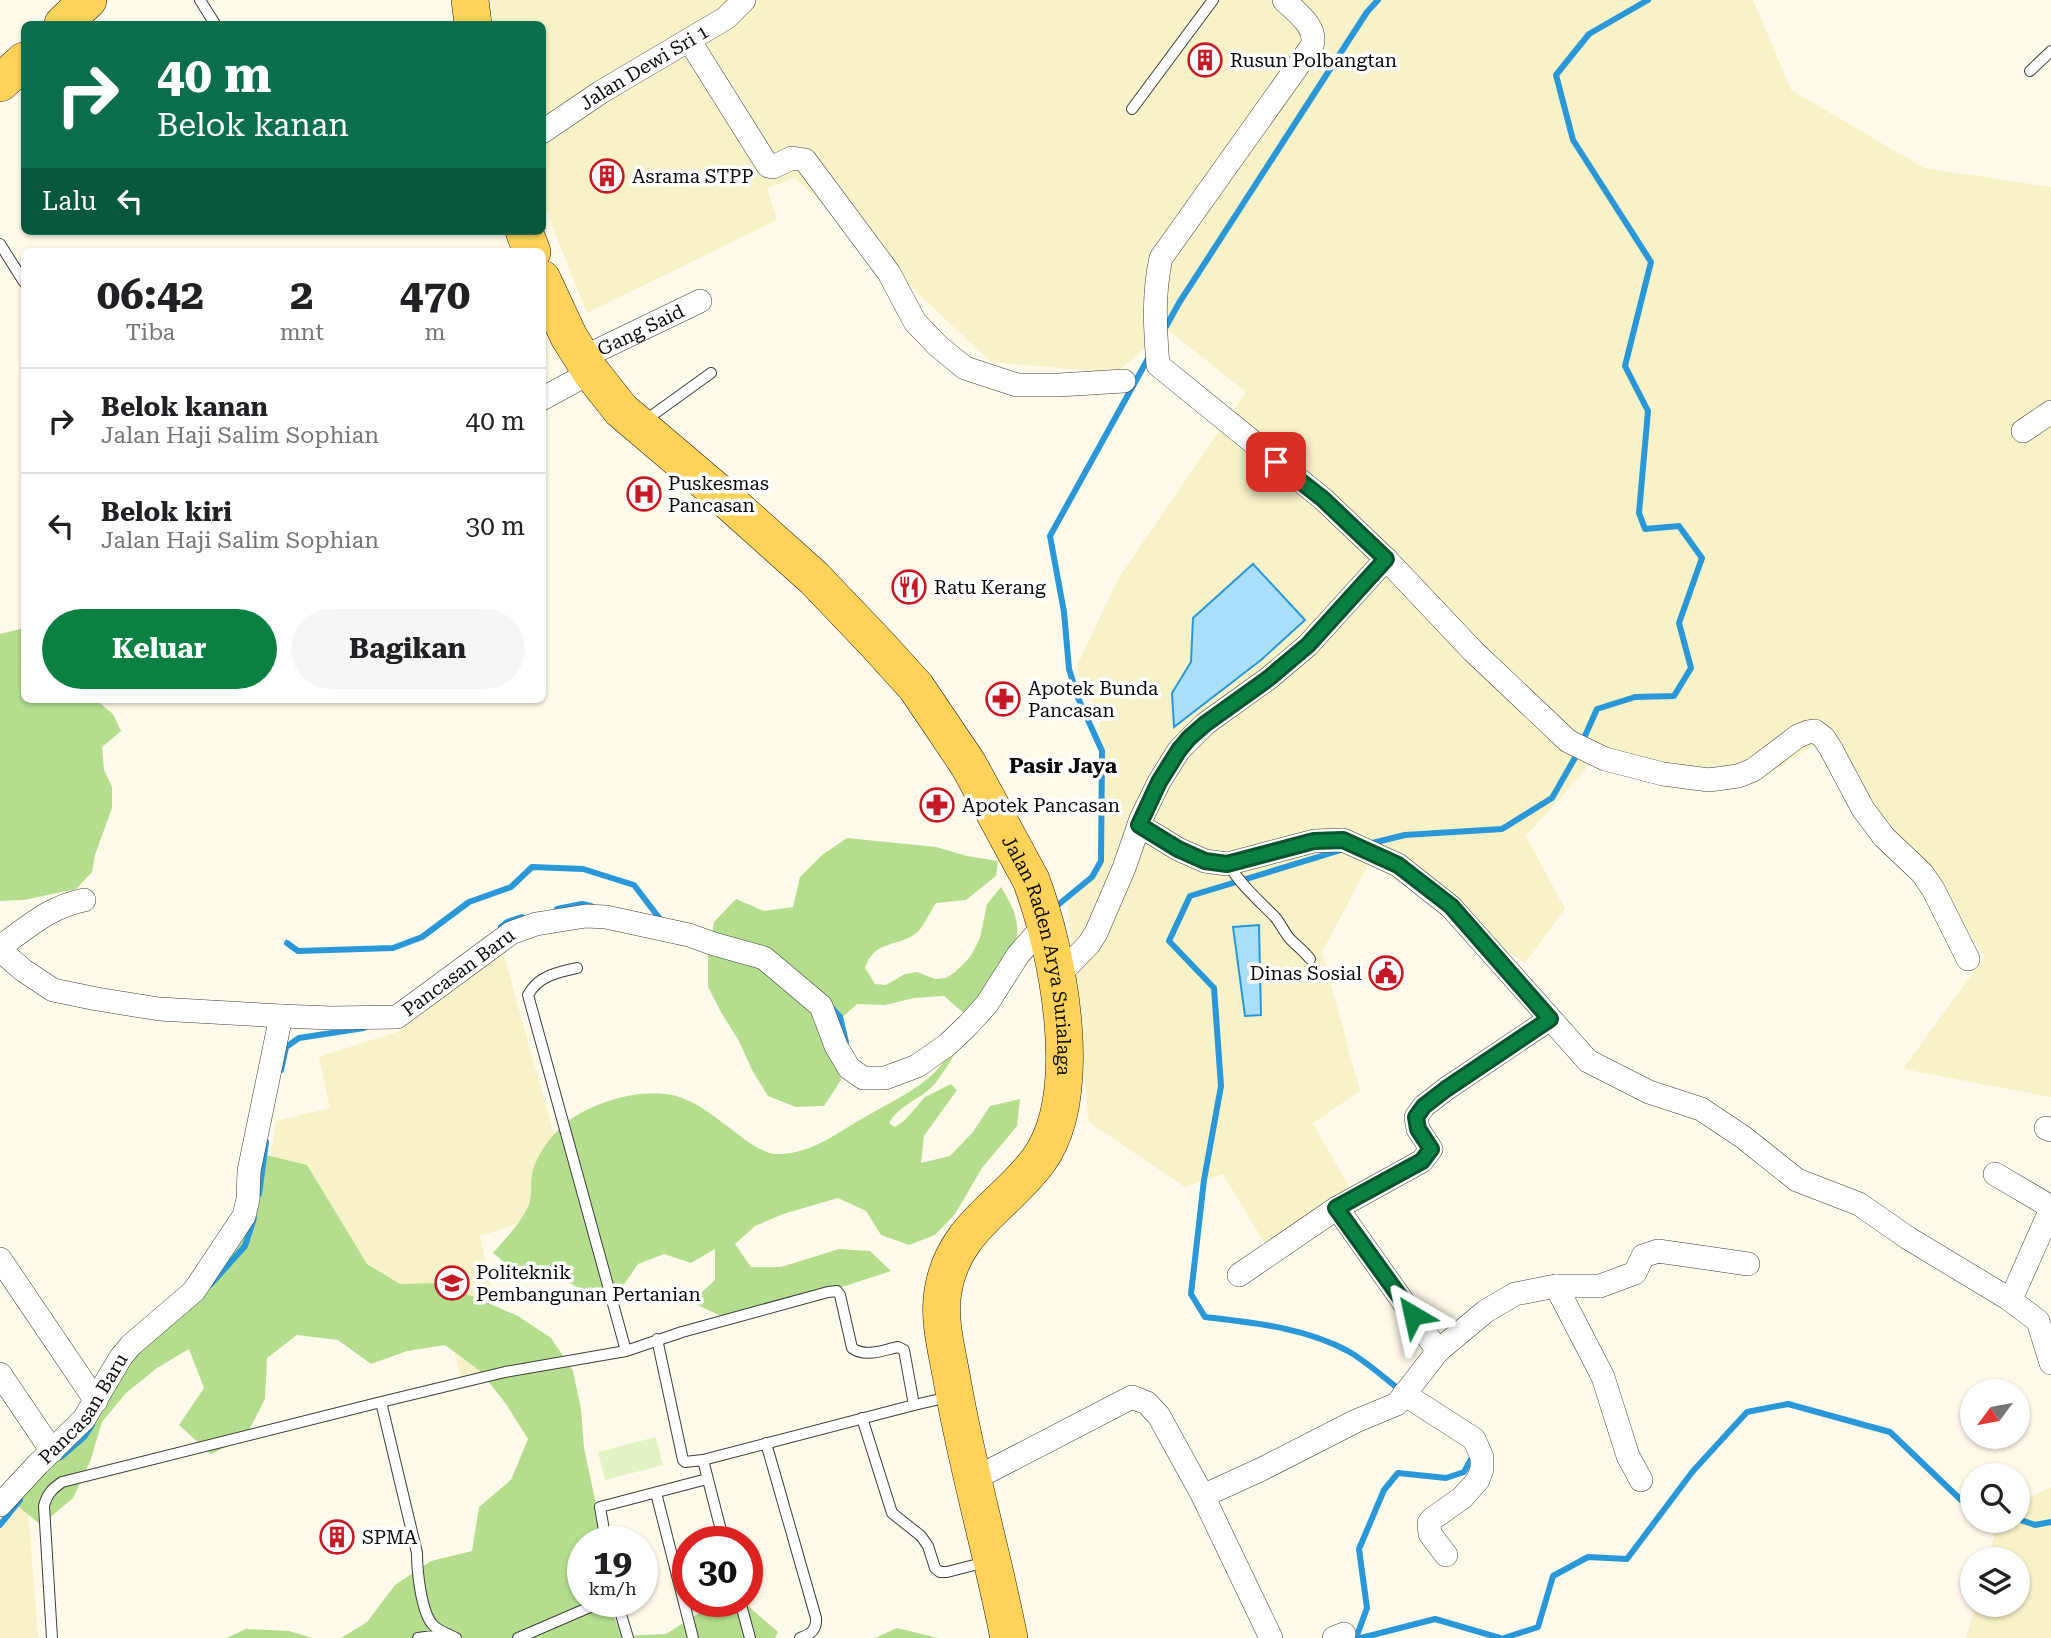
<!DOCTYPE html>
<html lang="id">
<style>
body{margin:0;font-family:"Roboto Serif",serif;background:#f6f6f6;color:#202124;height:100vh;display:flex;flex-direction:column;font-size:26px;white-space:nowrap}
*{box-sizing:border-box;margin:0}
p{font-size:23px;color:#757577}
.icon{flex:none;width:38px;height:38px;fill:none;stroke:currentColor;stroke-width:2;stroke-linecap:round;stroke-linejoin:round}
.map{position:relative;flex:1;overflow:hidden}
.side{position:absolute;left:21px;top:248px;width:525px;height:455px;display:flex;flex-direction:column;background:#fff;border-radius:10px;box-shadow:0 2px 5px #0004}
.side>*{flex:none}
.top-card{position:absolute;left:21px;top:21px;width:525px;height:214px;border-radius:10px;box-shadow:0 2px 5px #0004;background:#0b6e4f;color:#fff;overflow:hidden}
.needle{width:46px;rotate:238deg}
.buttons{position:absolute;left:1960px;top:1379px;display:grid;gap:14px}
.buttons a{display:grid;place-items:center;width:70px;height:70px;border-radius:50%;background:#fff;box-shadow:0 2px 5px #0004;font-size:35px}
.speed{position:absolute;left:567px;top:1526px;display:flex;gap:14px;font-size:35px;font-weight:700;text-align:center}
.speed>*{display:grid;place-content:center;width:91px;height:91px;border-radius:50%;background:#fff;box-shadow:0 2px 5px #0004;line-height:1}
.speed small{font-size:18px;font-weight:400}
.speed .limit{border:10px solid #d22;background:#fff;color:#111}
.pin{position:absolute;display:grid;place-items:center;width:60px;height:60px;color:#fff;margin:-30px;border-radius:14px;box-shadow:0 4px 10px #0006}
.me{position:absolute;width:77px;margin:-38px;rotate:324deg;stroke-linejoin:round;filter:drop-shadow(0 0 5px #0008)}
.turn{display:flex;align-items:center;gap:24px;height:147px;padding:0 21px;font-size:32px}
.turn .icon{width:91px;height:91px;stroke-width:2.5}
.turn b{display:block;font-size:49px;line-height:60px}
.then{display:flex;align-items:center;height:66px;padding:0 21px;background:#0003;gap:14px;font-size:26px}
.eta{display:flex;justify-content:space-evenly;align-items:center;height:119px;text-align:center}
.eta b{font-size:42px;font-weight:700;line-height:49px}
.cta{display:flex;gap:14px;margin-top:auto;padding:14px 21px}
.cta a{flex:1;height:80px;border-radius:42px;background:#0b8043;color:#fff;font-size:28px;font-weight:700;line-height:80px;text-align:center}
.cta a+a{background:#f6f6f6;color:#202124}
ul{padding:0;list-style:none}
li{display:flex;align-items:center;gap:21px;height:105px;padding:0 21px;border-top:2px solid #e0e0e0}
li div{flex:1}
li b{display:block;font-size:26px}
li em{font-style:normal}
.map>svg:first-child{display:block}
.farmland{fill:#f7f2c7}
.forest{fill:#b4de8e}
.pitch{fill:#e3f3c3}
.water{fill:#a9dffb;stroke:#2a98d8;stroke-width:2}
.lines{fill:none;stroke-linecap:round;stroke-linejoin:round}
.stream{stroke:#2a98d8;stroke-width:6}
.lane-casing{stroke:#3e3e3e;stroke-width:12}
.street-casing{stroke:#3e3e3e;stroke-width:24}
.primary-casing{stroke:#1c1c1c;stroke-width:38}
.lane{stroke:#fff;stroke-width:10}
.street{stroke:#fff;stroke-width:23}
.primary{stroke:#ffd259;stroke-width:37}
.route-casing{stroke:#07532c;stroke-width:18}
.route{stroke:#0b8043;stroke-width:12}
.labels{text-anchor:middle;stroke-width:7;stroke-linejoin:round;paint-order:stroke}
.poi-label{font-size:19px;fill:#0b0b0b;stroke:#fff;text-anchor:start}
.street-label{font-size:19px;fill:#0b0b0b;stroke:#fff}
.neighbourhood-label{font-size:21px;font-weight:bold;fill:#0b0b0b;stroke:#fff}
</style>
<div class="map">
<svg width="2051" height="1638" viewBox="0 0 2051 1638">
<rect width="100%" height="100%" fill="#fffae9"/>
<path class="farmland" d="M491,0H1753L1791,90L1924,168L2051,187V1097L1903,1069L1985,956L1826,737L1754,784H1675L1592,762L1526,836L1565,909L1525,963L1369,863L1322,952L1360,1091L1313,1123L1349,1187L1267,1247L1223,1174L1185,1187L1089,1122L1067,900L1101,868L1100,719L1076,668L1118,579L1246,392L1167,329L1116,373L991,362L795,178L767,188L777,220L587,313L543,202L542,24H493Z
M503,952L574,1206L480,1236L508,1368L461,1377L445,1318L262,1206L276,1121L330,1108L319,1057L400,1031Z
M2051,1487V1638H1966L1976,1605H2018V1559H1988L1998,1521H2018V1503Z
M27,1496L38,1638H0V1518Z"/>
<path class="forest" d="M24,628V700H96L113,714L121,731L102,747L104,770L112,787V808L95,855L92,872L76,889L24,900L0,901V634Z
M847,838L936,847L967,856L998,861L996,876L966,900L936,903C929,913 923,929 914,935C894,947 874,941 865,968L875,984L886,985L905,974L917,972L935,979L946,978L955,972L970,957L975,948L980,938L987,904L1001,887C1011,903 1021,921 1016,941C991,987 968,1038 937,1081C924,1099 900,1103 889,1123L895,1127L905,1120L925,1097L951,1084L957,1090L924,1136L921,1163L950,1156L973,1132L990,1106L1020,1099L1017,1126L982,1168L955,1214L935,1235L909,1245L881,1235L866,1211L838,1198L783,1214L755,1226L735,1244L751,1267H781L839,1249L870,1251L891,1271L747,1318L719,1315L691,1302L715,1280V1249L691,1263L664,1254L638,1264L623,1286L597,1297L558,1277L545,1274L516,1272L493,1253C505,1239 520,1224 528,1207C533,1198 530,1185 532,1175C535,1157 551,1135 566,1123C593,1101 649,1085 682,1098C698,1104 713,1115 727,1126C741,1136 759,1153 777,1154C810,1155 838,1132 865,1117C889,1103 916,1091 936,1071C952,1053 958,1037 966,1015L944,996L914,998L885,1005L857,1004L837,1022L841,1080L824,1106L796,1107L768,1096L752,1070L739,1041L722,1014L708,987V956L714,922L736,899L764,911L793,907L800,877L822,855Z
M266,1155L307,1165L367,1264L400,1284L441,1283L518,1316L551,1338L573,1371L581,1409L584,1448L604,1542H583V1601H606L623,1636L666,1634L704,1610L747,1605L778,1632L775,1638H341L367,1622L395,1585L431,1561L472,1551L479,1507L511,1480L528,1439L506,1404L480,1371L445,1345L407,1351L371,1364L338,1340L297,1335L267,1358L265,1399L245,1438L211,1454L179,1425L204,1388L189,1349L157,1368L126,1393L102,1422L90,1462L73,1498L41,1525L7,1497L176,1305L249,1199Z
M897,1628L938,1638H875Z
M246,1629L289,1631L313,1638H226Z"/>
<path class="pitch" d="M656,1437L663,1465L605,1480L598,1452Z"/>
<path class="water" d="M1253,564L1305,620L1261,660L1174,727L1172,693L1191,662L1193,618Z
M1259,925L1261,1015L1245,1016L1233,927Z"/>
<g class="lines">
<path class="stream" d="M1164,330L1179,303L1367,12L1378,0
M1368,844L1405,835L1502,829L1552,798L1576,756L1597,709L1635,697L1674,696L1691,668L1679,623L1702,558L1679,526L1645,529L1639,513L1648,411L1625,366L1651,262L1573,140L1556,75L1589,34L1648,0
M1341,850L1190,896L1169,941L1214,988L1221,1086L1204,1180L1191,1294L1205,1317C1254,1323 1303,1327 1348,1351C1367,1362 1383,1377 1400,1390
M557,909L582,904L591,906
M1053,909L1092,877L1101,861L1102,751L1078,698L1069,669L1064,612L1050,536L1150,355
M501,927L507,922L522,917
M287,943L298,951L393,948L422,937L469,902L511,887L532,867L583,869L634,885L660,919
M832,1008L840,1017L846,1042
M281,1070L286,1047L299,1038L364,1028
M259,1194L266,1142
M211,1284L245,1246L254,1218
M61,1457L84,1437L92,1425
M2018,1519L2035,1525L2051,1522
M0,1525L20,1500
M1356,1638L1367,1608L1359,1549L1384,1490L1398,1473L1446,1478L1464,1472L1474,1454
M1361,1638L1435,1619L1500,1638
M1504,1638L1538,1627L1553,1576L1588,1557L1627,1559L1693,1471L1747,1412L1788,1404L1890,1432L1961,1500L1972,1503"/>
<defs>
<path id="lane" d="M200,0L215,24
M2030,71L2051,51
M1132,109L1213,0
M0,244L24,282
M643,422L711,373
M1228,864C1241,885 1258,900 1275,917C1281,924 1285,934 1291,940C1297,946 1304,951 1310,959
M577,968C558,972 538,976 528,995L626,1351
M657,1339L683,1460L685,1462L703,1460
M381,1402L505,1372L626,1351L682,1332L828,1292L837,1291L840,1295L852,1348C866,1358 883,1350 898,1347L904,1350L914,1405L703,1460L724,1542
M914,1405L949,1397
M862,1418L892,1513L921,1536L928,1546L935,1568L940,1572H947L986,1562
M766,1443L816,1618C817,1630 811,1634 800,1638
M656,1493L693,1638
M606,1542L600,1507L707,1479
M617,1601L628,1638
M740,1601L750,1638
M52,1638L44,1506C47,1494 52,1489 62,1482L381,1402L417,1553C417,1571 421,1610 432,1624C437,1630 449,1635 456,1638
M418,1638L448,1634
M518,1638L604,1601"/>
<g id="street">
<path d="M1284,0C1297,13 1318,27 1312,46L1161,258C1153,294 1155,328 1158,365L1323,499L1386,559L1473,651L1568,741L1605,759L1663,774L1709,780L1738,776L1753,770L1798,736L1808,732L1815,731L1824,738L1831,749L1863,809L1884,837L1922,873L1933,889L1968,959"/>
<path d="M689,40L768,166L773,167L792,158L805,160L889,273L915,322L938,346L965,368L1017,385H1059L1124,381"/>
<path id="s1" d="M542,132L601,92L726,18L744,0"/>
<path id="s2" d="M582,358L700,301"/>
<path d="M542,399L591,372"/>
<path d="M2023,431L2051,412"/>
<path d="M1139,825L1178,849L1205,861L1227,864L1314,841L1343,840L1398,865L1451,907L1588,1061L1649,1092L1701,1109L1743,1137L1797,1180L1859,1204L1908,1238L2009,1299L2038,1321L2051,1363"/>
<path d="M0,947C28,927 49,907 84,900"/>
<path d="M0,950L23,970L53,990L97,999L159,1009L281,1016"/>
<path d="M1058,976L1089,944L1096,933L1124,868L1141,819L1159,782L1179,750L1205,724L1269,678L1308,645L1386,559"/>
<path d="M2046,1128L2051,1130"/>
<path d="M1995,1174L2051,1207"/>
<path d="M0,1259L96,1401"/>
<path d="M1239,1275L1337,1208"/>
<path d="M1556,1286L1603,1377L1628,1456L1641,1480"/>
<path d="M2009,1299L2016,1288L2051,1209"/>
<path d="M1438,1351L1337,1208L1422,1161L1431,1149L1418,1129L1416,1117L1424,1106L1446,1089L1550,1019"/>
<path d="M0,1374L52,1451"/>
<path d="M1404,1394L1474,1439L1482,1457V1469L1478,1480L1462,1498L1432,1519L1429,1523L1430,1534L1446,1555"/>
<path d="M972,1480L1132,1397L1147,1403L1159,1416L1203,1496L1271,1638"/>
<path d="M1203,1496L1262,1469L1356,1421L1397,1404L1438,1351L1486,1311L1515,1294L1556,1286H1600L1635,1273L1643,1256L1658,1251L1748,1264"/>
<path id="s3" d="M0,1505L38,1464L84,1419L121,1357L131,1345L194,1291L244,1216L248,1199L249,1171L281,1016L331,1018L397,1017L511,933L536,924L586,916L606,917L689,935L714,944L764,958L821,1006L836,1046L849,1068L863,1078H885L917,1066L947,1045L968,1025L987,1004L1018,955L1046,923"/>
<path d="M1334,1638L1344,1634"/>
</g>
<g id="primary">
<path d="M470,0L473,24"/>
<path d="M63,24L88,0"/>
<path d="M0,83L24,61"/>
<path d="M524,231L532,252"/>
<path id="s4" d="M542,279L569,337L591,372L621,410L727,500L814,578L877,644L916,687L968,764L1031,880C1058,952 1087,1095 1038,1161C1004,1207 953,1228 943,1291C938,1320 947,1351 952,1380C967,1467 992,1552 1009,1638"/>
</g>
</defs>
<use href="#lane" class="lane-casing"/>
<use href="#street" class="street-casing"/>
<use href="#primary" class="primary-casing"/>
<use href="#lane" class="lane"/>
<use href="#street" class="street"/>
<use href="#primary" class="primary"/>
</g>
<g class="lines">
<defs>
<path id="route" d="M1276,462L1323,499L1386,559L1308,645L1269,678L1205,724L1189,738L1179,750L1159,782L1139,825L1178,849L1205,861L1227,864L1314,841L1343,840L1398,865L1451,906L1550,1019L1446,1089L1424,1106L1416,1117L1418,1129L1431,1149L1422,1161L1336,1208L1413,1315"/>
</defs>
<use href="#route" class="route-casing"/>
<use href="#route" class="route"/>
</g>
<defs>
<symbol id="building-ring" viewBox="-11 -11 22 22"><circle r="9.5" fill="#fff" stroke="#c61926" stroke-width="1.5"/><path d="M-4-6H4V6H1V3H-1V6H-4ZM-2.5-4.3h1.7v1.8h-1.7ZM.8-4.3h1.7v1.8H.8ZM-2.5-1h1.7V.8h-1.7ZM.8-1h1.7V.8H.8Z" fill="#c61926"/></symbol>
<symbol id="hospital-ring" viewBox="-11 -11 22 22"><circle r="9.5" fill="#fff" stroke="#c61926" stroke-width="1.5"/><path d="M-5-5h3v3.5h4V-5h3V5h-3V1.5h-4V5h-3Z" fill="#c61926"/></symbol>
<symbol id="restaurant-ring" viewBox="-11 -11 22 22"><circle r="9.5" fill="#fff" stroke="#c61926" stroke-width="1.5"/><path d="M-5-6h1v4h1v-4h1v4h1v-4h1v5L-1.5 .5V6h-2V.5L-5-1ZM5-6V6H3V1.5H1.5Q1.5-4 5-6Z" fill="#c61926"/></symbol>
<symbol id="pharmacy-ring" viewBox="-11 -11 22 22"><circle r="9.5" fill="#fff" stroke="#c61926" stroke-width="1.5"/><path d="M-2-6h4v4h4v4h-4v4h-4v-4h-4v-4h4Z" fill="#c61926"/></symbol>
<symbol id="civic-ring" viewBox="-11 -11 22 22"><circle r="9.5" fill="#fff" stroke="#c61926" stroke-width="1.5"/><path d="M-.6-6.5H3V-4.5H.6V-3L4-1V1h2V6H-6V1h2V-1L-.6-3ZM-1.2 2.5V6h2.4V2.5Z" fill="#c61926"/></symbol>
<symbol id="university-ring" viewBox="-11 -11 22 22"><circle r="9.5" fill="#fff" stroke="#c61926" stroke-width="1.5"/><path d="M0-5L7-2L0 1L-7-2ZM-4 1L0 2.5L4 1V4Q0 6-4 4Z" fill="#c61926"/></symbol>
</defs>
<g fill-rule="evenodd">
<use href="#building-ring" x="1186" y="41" width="38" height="38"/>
<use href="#building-ring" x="588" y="157" width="38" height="38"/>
<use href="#hospital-ring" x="625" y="475" width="38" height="38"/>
<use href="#restaurant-ring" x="890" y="568" width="38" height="38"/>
<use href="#pharmacy-ring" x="984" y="680" width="38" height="38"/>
<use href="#pharmacy-ring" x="918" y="786" width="38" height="38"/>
<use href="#civic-ring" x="1367" y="954" width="38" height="38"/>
<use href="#university-ring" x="433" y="1264" width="38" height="38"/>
<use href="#building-ring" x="318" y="1518" width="38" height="38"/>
</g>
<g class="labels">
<g class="poi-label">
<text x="1230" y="67">Rusun Polbangtan</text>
<text x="632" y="183">Asrama STPP</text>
<text x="668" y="490">Puskesmas<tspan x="668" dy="22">Pancasan</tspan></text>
<text x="934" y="594">Ratu Kerang</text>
<text x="1028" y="695">Apotek Bunda<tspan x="1028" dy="22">Pancasan</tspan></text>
<text x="962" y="812">Apotek Pancasan</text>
<text x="1362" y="980" text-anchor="end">Dinas Sosial</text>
<text x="476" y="1279">Politeknik<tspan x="476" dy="22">Pembangunan Pertanian</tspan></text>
<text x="362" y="1544">SPMA</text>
</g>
<g class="street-label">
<text dy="7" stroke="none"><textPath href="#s1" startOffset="121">Jalan Dewi Sri 1</textPath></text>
<text dy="7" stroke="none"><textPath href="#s2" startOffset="65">Gang Said</textPath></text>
<text dy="7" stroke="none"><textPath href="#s4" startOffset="859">Jalan Raden Arya Surialaga</textPath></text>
<text dy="7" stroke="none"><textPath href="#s3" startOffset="777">Pancasan Baru</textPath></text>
<text dy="7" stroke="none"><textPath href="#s3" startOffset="128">Pancasan Baru</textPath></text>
</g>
<g class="neighbourhood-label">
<text x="1063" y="773">Pasir Jaya</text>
</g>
</g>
</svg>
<div class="buttons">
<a><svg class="needle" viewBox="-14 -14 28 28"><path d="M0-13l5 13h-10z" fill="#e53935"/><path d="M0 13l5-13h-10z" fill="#757577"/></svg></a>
<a><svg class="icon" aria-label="search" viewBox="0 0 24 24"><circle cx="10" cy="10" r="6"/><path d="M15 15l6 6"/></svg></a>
<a><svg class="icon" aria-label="layers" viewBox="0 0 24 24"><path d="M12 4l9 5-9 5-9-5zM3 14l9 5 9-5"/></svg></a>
</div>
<div class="speed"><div>19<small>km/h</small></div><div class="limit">30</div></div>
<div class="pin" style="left:1276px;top:462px;background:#d93025"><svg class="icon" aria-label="arrive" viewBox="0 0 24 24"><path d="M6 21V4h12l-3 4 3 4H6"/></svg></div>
<svg class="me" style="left:1413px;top:1315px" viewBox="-20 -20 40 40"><path d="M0-17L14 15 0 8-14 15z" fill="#0b8043" stroke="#fff" stroke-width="4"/></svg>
<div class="top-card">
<div class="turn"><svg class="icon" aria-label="right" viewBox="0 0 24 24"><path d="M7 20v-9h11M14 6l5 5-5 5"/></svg><div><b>40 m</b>Belok kanan</div></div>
<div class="then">Lalu<svg class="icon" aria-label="left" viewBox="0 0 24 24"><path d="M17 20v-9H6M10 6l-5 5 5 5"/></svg></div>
</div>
<section class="side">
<div class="eta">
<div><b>06:42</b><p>Tiba</p></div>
<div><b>2</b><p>mnt</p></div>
<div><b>470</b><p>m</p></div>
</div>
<ul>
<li><svg class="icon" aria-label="right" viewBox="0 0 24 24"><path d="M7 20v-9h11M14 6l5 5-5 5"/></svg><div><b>Belok kanan</b><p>Jalan Haji Salim Sophian</p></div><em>40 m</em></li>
<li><svg class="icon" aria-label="left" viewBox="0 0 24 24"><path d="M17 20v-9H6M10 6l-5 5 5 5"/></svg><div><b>Belok kiri</b><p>Jalan Haji Salim Sophian</p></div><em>30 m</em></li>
</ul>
<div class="cta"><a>Keluar</a><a>Bagikan</a></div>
</section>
</div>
